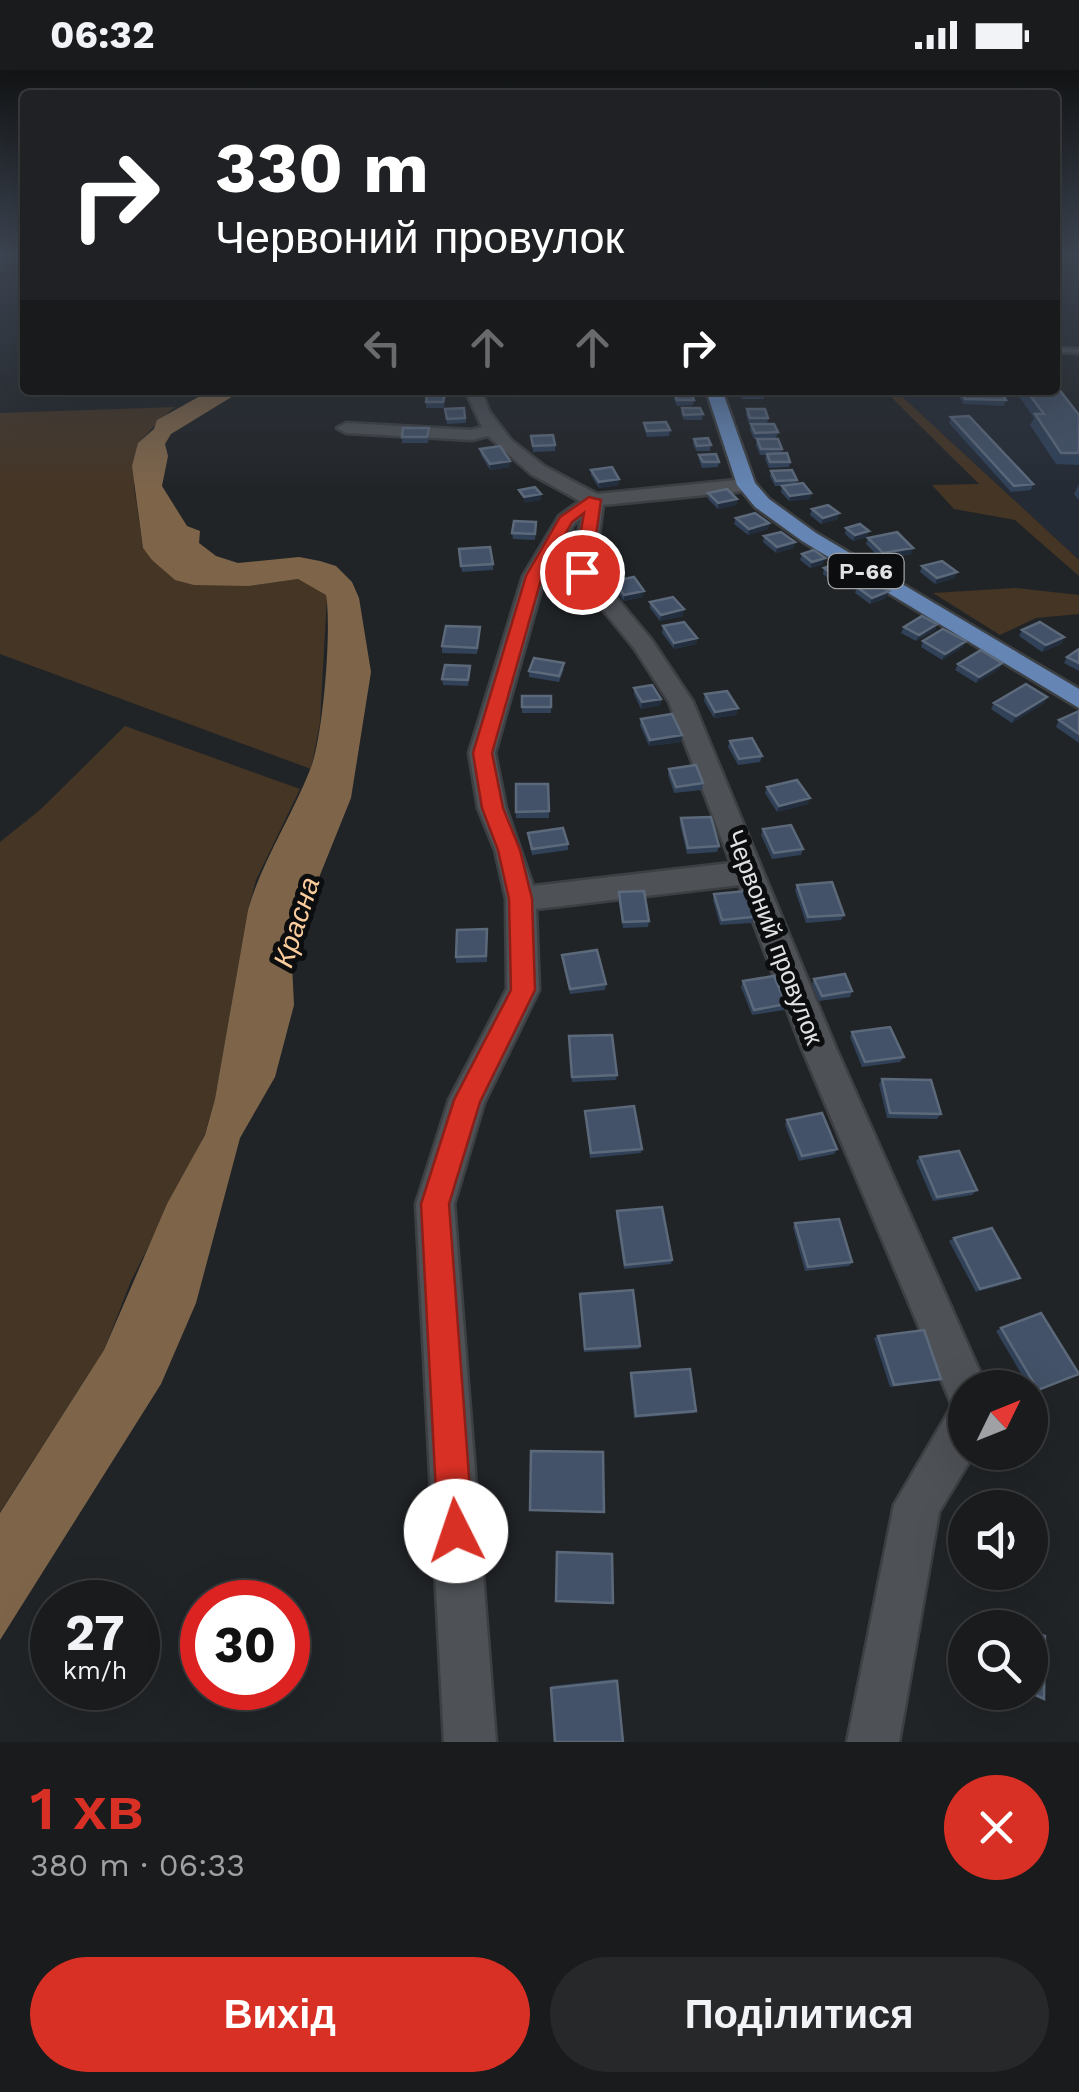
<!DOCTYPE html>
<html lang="uk">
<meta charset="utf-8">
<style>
body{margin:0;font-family:"Work Sans",sans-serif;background:#26282a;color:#f1f3f6;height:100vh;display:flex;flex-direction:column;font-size:38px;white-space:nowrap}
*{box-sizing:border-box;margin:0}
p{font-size:32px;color:#9fa1a4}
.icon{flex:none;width:55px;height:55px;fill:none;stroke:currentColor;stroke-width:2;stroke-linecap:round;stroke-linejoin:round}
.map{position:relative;height:1672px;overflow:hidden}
.sheet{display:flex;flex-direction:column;background:#191b1d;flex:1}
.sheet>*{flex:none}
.top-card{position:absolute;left:20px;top:20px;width:1040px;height:305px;border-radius:10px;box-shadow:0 10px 40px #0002,0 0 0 2px #37393b;background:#202124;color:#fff;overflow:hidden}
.needle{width:65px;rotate:47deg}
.controls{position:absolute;left:948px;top:1300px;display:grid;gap:20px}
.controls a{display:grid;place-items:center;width:100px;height:100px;border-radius:50%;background:#191b1d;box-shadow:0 10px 40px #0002,0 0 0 2px #37393b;font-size:50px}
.speed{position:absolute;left:30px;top:1510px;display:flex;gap:20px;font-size:50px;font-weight:700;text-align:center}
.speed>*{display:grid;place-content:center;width:130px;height:130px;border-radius:50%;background:#191b1d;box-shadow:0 10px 40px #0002,0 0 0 2px #37393b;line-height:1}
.speed small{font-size:25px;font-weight:400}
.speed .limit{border:15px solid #d22;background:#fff;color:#111}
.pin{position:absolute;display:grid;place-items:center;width:85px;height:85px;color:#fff;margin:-42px;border:5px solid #fff;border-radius:50%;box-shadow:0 2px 10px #0007}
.me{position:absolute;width:110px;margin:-55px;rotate:356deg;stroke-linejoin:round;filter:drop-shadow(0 0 8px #0008)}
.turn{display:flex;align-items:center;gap:35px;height:210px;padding:0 30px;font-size:45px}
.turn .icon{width:130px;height:130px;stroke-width:2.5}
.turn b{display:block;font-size:70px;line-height:85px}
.lanes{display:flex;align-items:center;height:95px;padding:0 30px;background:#0003;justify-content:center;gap:50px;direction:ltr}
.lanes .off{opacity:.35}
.round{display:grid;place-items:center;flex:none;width:105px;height:105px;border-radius:52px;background:#26282a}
.overview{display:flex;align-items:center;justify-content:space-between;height:170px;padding:0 30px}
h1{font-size:60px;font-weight:600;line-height:75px;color:#d93025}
.button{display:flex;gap:20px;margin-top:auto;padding:20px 30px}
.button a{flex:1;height:115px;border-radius:60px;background:#d93025;color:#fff;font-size:40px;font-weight:600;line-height:115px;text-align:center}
.button a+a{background:#26282a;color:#f1f3f6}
.status{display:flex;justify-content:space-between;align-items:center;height:70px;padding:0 50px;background:#191b1d;direction:ltr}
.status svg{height:28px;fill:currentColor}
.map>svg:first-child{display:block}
.built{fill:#252b34}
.green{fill:#453525}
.water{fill:#7e654a}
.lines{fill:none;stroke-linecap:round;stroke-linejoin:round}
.lane-casing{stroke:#3d4043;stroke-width:5}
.street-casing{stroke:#3d4043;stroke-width:5}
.primary-casing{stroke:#3d4043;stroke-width:5}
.lane{fill:#4e5156;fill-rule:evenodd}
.street{fill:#4e5156;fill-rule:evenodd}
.primary{fill:#6586b4;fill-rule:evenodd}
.wall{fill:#304158}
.shaded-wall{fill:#222e3e}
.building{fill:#435268;stroke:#5c697b;stroke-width:2.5}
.route{fill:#d93025;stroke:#8d1f18;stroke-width:2.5}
.labels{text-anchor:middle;stroke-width:10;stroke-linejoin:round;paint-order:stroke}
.shield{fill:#0c0d0f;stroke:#a0a2a4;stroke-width:2.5}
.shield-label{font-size:22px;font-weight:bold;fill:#e0e2e4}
.street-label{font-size:25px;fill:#e0e2e4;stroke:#0c0d0f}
.water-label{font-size:28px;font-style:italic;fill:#fbcd9d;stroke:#0c0d0f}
</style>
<div class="status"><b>06:32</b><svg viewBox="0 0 49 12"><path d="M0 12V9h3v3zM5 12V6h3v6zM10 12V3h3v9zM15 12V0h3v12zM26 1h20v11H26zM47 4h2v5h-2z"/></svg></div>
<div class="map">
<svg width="1079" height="1672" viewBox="0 0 1079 1672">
<rect width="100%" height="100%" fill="#212427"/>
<path class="built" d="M895,320H1048L1079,363V490Z"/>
<path class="green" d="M884,320H895L1079,490V506L1015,450L954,439L932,415L979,414Z
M175,337C160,348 152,360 138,373L134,416L143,478L249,516L298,509L327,525L320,653L311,699L0,584V343Z
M1015,518L1079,525V544L1036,548L1000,565L933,523Z
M125,656L300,719L256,810L248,840L215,1029L205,1064L131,1211L104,1280L0,1442V772L40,740Z"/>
<path class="water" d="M211,320H243L171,364L165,374L168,386L162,416L187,456L200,461L199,473L216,486L238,493L299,487L320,491L336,496L352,512L359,528L371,602L351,728L320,805L292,895L294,935L275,1007L240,1068L196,1233L161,1314L0,1570V1443L104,1280L167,1134L205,1065L215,1029L248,840C262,791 291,748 310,700C323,669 332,558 326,525L298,509L249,516L194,515L175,510L152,490L143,478L132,396L138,373L154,359L157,350Z"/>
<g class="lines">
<defs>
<path id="lane" d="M1055,278L1079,279V283L1055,282Z"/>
<path id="street" d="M465,320H481L489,341L511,370L544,396L597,424L746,409L755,415L746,421L603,435L594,501L651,569L693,632L835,976L987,1318H965V1382H975L939,1442L899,1672H847L894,1435L949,1341L960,1337L951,1333L801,976L739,815L536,839L539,920L484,1033L454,1134L496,1672H444L416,1134L449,1030L507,919L506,829L495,780L478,738L469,683L523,506L559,446L580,431L531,404L488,366L472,370L346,363L337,358L346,353L471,360L482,357ZM581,448L572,502L634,578L669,632L731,793L533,816L506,738L495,683L545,506L574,454Z"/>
<path id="primary" d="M706,320H722L755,413L769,429L816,463L1079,619V638L802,471L755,437L737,415Z"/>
</defs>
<use href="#lane" class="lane-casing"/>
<use href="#street" class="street-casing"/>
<use href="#primary" class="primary-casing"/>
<use href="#lane" class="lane"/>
<use href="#street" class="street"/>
<use href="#primary" class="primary"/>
</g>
<path class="wall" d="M426,320H446L444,338H426Z
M739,320H764V329H742Z
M956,320H1000L1006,330L1004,336L963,334Z
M1020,320H1055L1079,345V395L1056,394L1030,355L1034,348L1018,325Z
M675,324L694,330L693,335L677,336L674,329Z
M464,338L466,353L447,354L445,339Z
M682,338L703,344L702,350H684L681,344Z
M747,339L768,348L767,354H749L746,345Z
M951,347L1033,414L1031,420L1011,422L949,353Z
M644,353L670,360L669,366L647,367L644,358Z
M751,354L778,362L776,368L754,369L750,360Z
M429,358L428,373H402V367Z
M531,366L555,375V381L533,382Z
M694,369L711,375L710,381H696L693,374Z
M757,369L782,379L781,383L790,392L789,397L769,398L765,389L766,385H760L756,375Z
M480,379L510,397L490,400L481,385Z
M699,385L719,392L718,397L702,398L699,390Z
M591,400L619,415L599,418L591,405Z
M771,401L797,410L796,414L810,429L789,431L781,422L782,416H775L770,406Z
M1079,414V430L1074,424Z
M708,423L737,429L736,435L718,439L708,429Z
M812,439L838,449L821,454L810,445Z
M736,448L769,453L768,459L748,465L734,454Z
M536,452L535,470L513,469L512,463Z
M846,458L867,467L853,471L845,464Z
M764,466L795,472L793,478L776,483L763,472Z
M868,468L913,478L911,484L881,489L866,474Z
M459,479L493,494V500L462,502Z
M802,484L823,494L810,498L800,490Z
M922,496L955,508L935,514L920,502Z
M824,498L852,507L835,514L823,504Z
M614,511L643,527L624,531L613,517Z
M857,517L886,528L870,534L855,523Z
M650,532L683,546L660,551L650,538Z
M937,554L935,560L916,571L901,563L904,557Z
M663,556L697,568L696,574L674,579L662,563Z
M1022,560L1064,567L1061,574L1042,582L1019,566Z
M480,563L477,584L442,583V576Z
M923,571L963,577L942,590L921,577Z
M1079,579V601L1064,593L1067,587Z
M1002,593L999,599L976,613L955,600L958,594Z
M470,596L468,616L443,615L442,609Z
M564,599L559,612L529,607V601Z
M634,618L661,629L660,635L641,639L634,624Z
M705,624L738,638L736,645L714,648L704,631Z
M522,626H551V643H522Z
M1047,627L1044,633L1012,653L991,639L994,633Z
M1079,641V673L1056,657L1059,650Z
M641,649L682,665L681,672L649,676L640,655Z
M730,671L762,686L760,692L738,695L728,677Z
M669,699L703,713L702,720L674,723L668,705Z
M516,714H548L549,748H516Z
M767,717L808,734L777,742L765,723Z
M681,748L719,776L717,782L687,784L680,754Z
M763,759L803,779L801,785L772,789L761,765Z
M528,763L568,774V780L532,785Z
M797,815L844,845L841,850L806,853L795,820Z
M619,822L649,851L648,857L623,858L618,828Z
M714,824L754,847L752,853L720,855L713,830Z
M487,859V892L456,893V887Z
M562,885L606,914L605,920L570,924Z
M814,909L852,921L850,927L819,931L812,914Z
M743,911L786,934L784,940L752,945L741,917Z
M852,962L904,987L900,992L862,997L850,967Z
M569,972L617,1005L616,1010L572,1012Z
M882,1009L941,1044L937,1049L887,1048L879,1014Z
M585,1041L642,1079L641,1083L590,1088Z
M787,1050L837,1079L834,1084L799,1091L785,1055Z
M920,1087L977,1120L972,1125L933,1131L916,1091Z
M617,1141L672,1190L671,1194L624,1199L616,1145Z
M795,1153L852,1192L849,1196L805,1201L793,1157Z
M954,1168L1014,1212L976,1222L949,1171Z
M580,1227L640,1276L639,1279L584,1282Z
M1001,1258L1079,1304L1032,1322L996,1261Z
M878,1266L941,1309L937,1311L890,1317L874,1268Z
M631,1303L696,1341L694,1343L634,1348L630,1306Z
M979,1544H991L1023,1558H979Z
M616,1609L617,1611L555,1672L551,1616Z"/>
<path class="shaded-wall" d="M534,320V326L515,328L514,322Z
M510,391V397L490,400V394Z
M619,409V415L599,418V412Z
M811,423L810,429L789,431L790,426Z
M541,424V430L524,433V427Z
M737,429L736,435L718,439V433Z
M839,443L838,449L821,454L823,448Z
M769,453L768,459L748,465L749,459Z
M869,461L867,467L853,471L855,465Z
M795,472L793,478L776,483L777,477Z
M913,478L911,484L881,489L883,483Z
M825,488L823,494L810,498L812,492Z
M854,501L852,507L835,514L837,507Z
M957,502L955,508L935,514L937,508Z
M644,521L643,527L624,531V525Z
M889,521L886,528L870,534L872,528Z
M684,539L683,546L660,551L661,545Z
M937,554L935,560L916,571L919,565Z
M1064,567L1061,574L1042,582L1046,575Z
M697,568L696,574L674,579V573Z
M966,571L963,577L942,590L945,584Z
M1002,593L999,599L976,613L979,607Z
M1047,627L1044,633L1012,653L1016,646Z
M661,629L660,635L641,639L642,632Z
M738,638L736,645L714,648L715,642Z
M682,665L681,672L649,676L650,670Z
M810,728L808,734L777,742L779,736Z
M1020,1208L1014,1212L976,1222L980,1219Z"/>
<path class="building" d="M1055,314L1079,345V383H1061L1035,344H1044L1026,320H1055Z
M742,320H764L765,323H743Z
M960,320H1000L1006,330L965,329Z
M691,323L694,330H677L675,324Z
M427,324H445L443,332H426Z
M464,338L465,348L447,349L445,339Z
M682,338H700L703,344L684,345Z
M747,339H765L768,348H750Z
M969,346L1033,414L1014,416L951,347Z
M666,352L670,360L647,361L644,353Z
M751,354H774L778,362L755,363Z
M403,358H429L427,367H402Z
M553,365L555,375L533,376L531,366Z
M708,368L711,375L697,376L694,369Z
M757,369H778L782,379H761Z
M500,376L510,391L490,394L480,379Z
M787,383L790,392H770L767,384Z
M716,384L719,392H703L699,385Z
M612,397L619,409L599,412L591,400Z
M792,400L797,410L776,411L771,401Z
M803,413L811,423L790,426L782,416Z
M535,417L541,424L524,427L519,420Z
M727,419L737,429L718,433L708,423Z
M828,435L839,443L823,448L812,439Z
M755,443L769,453L749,459L736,448Z
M514,451L536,452L535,464L512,463Z
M860,454L869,461L855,465L846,458Z
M781,462L795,472L777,477L764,466Z
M897,462L913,478L883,483L868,468Z
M490,477L493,494L461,496L459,479Z
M814,480L825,488L812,492L802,484Z
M942,491L957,502L937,508L922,496Z
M842,492L854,501L837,507L824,498Z
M634,507L644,521L624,525L614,511Z
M873,511L889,521L872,528L857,517Z
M673,527L684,539L661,545L650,532Z
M922,546L937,554L919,565L904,557Z
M684,552L697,568L674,573L663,556Z
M1040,552L1064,567L1046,575L1022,560Z
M446,556L480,557L477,578L442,576Z
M943,559L966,571L945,584L923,571Z
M1079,579V593L1067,587Z
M981,580L1002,593L979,607L958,594Z
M534,588L564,593L559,606L529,601Z
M445,595L470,596L468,610L442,609Z
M1026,614L1047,627L1016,646L994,633Z
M652,615L661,629L642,632L634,618Z
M727,621L738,638L715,642L705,624Z
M522,626H551V637H522Z
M1079,641V664L1059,650Z
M672,644L682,665L650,670L641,649Z
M752,668L762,686L739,689L730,671Z
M696,695L703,713L676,717L669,699Z
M797,710L810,728L779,736L767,717Z
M516,714H548L549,741L516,742Z
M711,747L719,776L688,778L681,748Z
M791,755L803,779L774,783L763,759Z
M563,758L568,774L532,779L528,763Z
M832,812L844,845L808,847L797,815Z
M644,821L649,851L623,852L619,822Z
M746,821L754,847L722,850L714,824Z
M487,859L486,886L456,887L457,860Z
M597,880L606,914L570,919L562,885Z
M845,904L852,921L822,926L814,909Z
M774,906L786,934L754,940L743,911Z
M890,957L904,987L865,992L852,962Z
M612,965L617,1005L572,1007L569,966Z
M882,1009L931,1010L941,1044L890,1043Z
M634,1036L642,1079L591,1083L585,1041Z
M822,1043L837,1079L802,1086L787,1050Z
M959,1081L977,1120L937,1127L920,1087Z
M662,1137L672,1190L625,1195L617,1141Z
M839,1149L852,1192L808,1197L795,1153Z
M992,1158L1020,1208L980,1219L954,1168Z
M633,1220L640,1276L585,1279L580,1224Z
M1041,1243L1079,1304L1038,1320L1001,1258Z
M924,1260L941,1309L894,1315L878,1266Z
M690,1299L696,1341L636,1346L631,1303Z
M531,1381L603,1382L604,1442L530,1440Z
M557,1482L612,1484L613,1533L556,1531Z
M991,1544L1023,1558H991Z
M1030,1560L1045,1566L1044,1629L1029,1622Z
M617,1611L623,1672H555L551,1618Z"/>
<linearGradient id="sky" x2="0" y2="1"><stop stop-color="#121415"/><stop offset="0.44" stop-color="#3d4552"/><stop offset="1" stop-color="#3d4552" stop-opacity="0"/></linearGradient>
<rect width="1079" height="420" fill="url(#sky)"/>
<path class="route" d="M589,427L601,430L591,502L582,507L574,502L584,443L572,452L542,506L492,683L503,738L520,780L532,829L535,920L480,1032L449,1134L473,1461L468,1474L456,1479L443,1474L438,1461L421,1134L454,1030L511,920L509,829L498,780L482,738L473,683L526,506L560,447Z"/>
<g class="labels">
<rect class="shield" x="828.5" y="484" width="75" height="34" rx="8"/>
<g class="shield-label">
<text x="866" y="509">Р-66</text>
</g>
<g class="street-label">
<text transform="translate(775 867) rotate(69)" y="9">Червоний провулок</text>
</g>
<g class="water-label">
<text transform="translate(296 852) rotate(-72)" y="10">Красна</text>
</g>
</g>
</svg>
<div class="controls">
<a><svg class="needle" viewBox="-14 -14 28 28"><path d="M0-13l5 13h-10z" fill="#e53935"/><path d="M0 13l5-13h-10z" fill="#9fa1a4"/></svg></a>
<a><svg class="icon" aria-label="sound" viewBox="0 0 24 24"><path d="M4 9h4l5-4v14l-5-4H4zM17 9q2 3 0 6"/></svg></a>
<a><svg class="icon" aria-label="search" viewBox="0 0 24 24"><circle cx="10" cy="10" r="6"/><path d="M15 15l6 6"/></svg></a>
</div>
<div class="speed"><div>27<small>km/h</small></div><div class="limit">30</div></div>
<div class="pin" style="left:582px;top:502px;background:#d93025"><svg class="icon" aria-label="arrive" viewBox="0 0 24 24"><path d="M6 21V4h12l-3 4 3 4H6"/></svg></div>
<svg class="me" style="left:456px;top:1461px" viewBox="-20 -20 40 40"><circle r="19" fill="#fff"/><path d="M0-13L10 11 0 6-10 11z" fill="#d93025"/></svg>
<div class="top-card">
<div class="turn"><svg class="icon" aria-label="right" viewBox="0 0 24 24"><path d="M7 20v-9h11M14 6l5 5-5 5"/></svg><div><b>330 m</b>Червоний провулок</div></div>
<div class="lanes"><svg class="icon off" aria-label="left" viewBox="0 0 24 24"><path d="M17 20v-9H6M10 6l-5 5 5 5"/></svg><svg class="icon off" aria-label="ahead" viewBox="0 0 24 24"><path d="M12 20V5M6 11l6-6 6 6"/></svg><svg class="icon off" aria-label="ahead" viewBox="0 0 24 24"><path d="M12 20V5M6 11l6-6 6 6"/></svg><svg class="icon" aria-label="right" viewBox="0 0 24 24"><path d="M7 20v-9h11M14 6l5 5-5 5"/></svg></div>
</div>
</div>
<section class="sheet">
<div class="overview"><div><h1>1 хв</h1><p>380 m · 06:33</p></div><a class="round" style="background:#d93025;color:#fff"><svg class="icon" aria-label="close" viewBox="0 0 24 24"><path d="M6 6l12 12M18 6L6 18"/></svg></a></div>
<div class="button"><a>Вихід</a><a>Поділитися</a></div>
</section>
